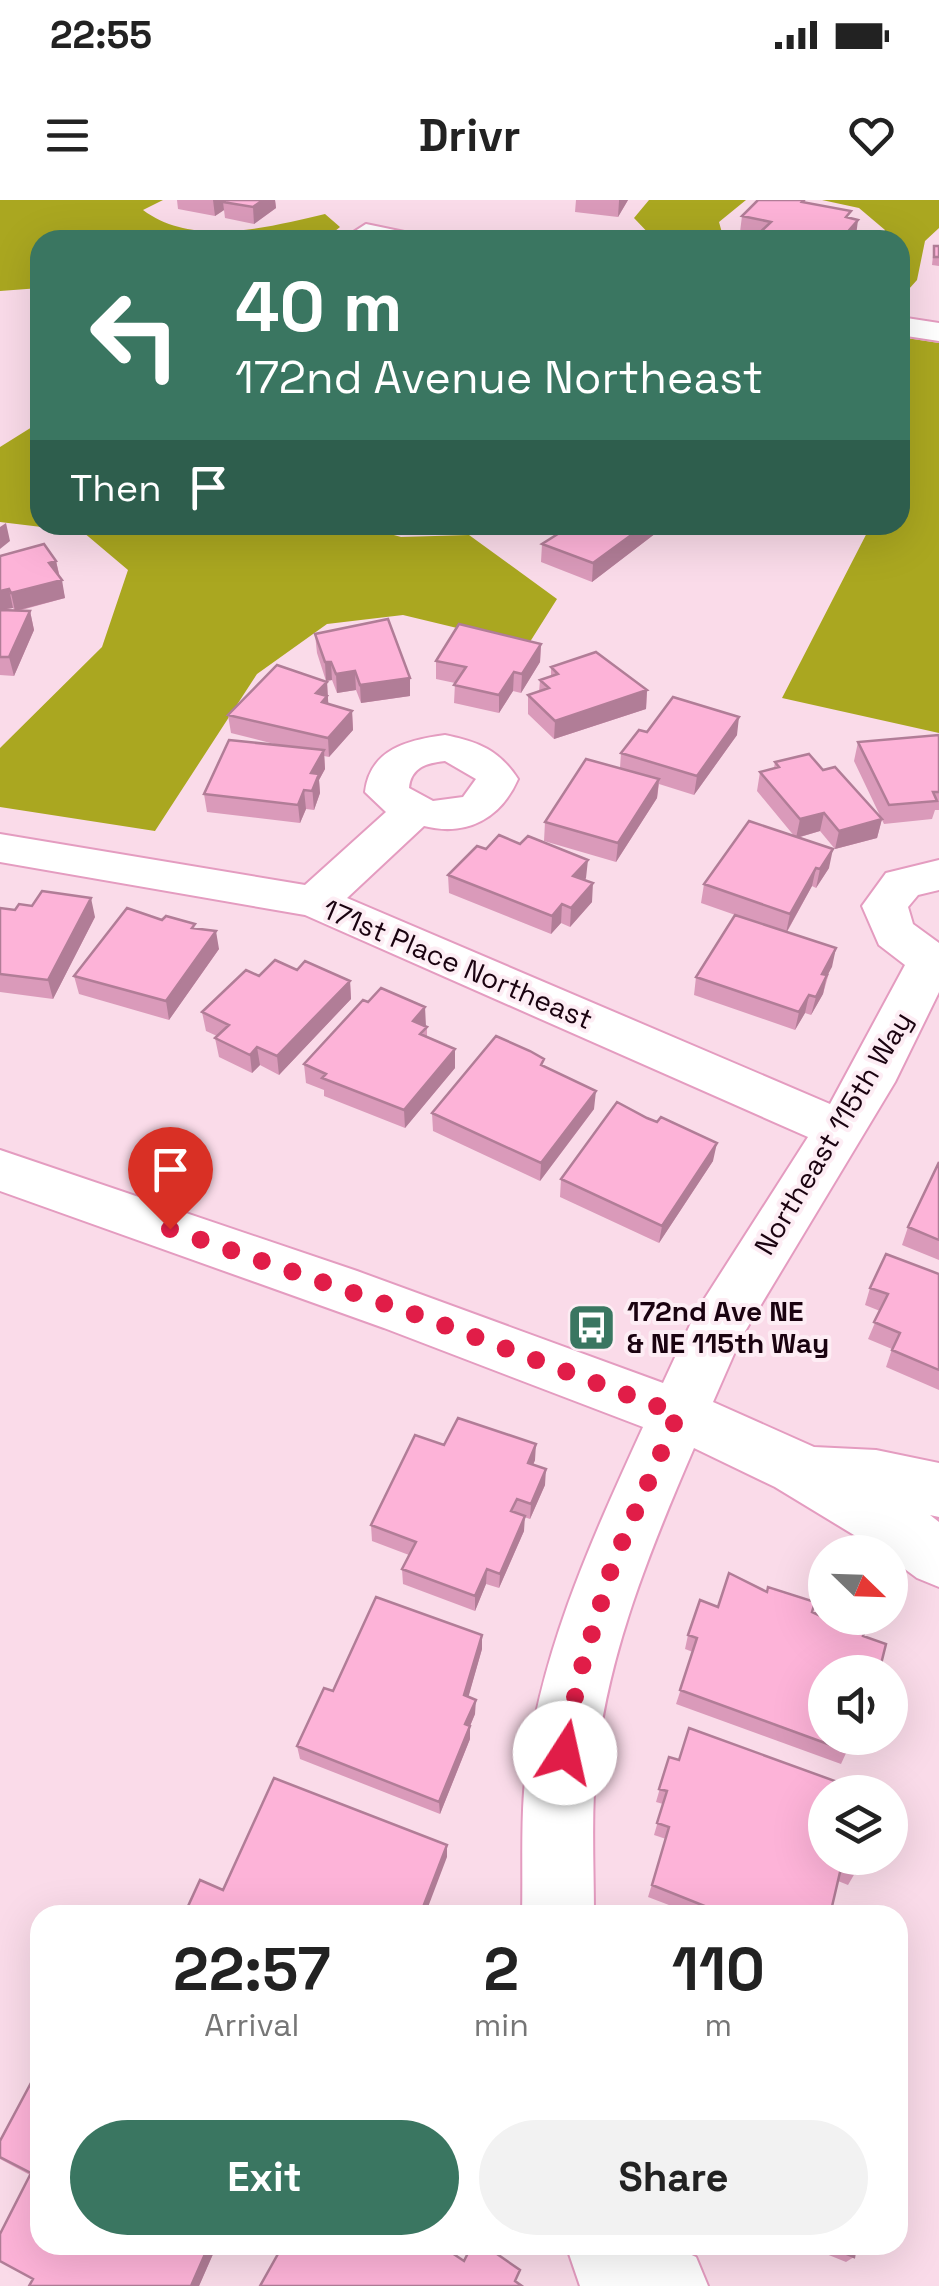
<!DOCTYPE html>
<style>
body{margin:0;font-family:"Space Grotesk",sans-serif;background:#f2f2f2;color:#222;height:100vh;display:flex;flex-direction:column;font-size:38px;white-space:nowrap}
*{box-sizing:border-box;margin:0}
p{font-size:32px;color:#767676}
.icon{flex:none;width:55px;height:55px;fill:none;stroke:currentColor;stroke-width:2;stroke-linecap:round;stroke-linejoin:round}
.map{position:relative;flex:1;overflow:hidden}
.sheet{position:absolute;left:30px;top:1705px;width:878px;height:350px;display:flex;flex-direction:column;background:#fff;border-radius:30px;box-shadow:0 10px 40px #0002}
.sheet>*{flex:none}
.hud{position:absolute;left:30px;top:30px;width:880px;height:305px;border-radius:30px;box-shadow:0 10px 40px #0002;background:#3a7661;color:#fff;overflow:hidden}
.needle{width:65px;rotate:113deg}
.fabs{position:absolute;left:808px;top:1335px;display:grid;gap:20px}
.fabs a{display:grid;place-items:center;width:100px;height:100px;border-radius:50%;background:#fff;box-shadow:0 10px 40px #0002;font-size:50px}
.pin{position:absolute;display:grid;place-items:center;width:85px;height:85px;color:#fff;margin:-102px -42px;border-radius:50% 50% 50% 0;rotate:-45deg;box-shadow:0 0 10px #0007}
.pin .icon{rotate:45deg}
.me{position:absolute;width:110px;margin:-55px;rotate:10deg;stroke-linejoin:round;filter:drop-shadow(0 0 8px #0008)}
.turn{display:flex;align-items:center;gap:35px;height:210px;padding:0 40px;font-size:45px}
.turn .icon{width:130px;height:130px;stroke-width:2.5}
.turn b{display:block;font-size:70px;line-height:85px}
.then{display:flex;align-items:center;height:95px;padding:0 40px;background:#0003;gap:20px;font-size:38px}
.eta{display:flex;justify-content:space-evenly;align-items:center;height:170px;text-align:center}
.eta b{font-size:60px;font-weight:600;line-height:70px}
.primary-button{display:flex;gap:20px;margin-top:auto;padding:20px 40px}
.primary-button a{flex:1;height:115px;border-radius:60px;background:#3a7661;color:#fff;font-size:40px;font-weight:600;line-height:115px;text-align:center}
.primary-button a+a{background:#f2f2f2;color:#222}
.status{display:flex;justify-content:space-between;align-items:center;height:70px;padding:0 50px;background:#fff;direction:ltr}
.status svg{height:28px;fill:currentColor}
header{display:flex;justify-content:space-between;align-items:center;height:130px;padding:0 40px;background:#fff;font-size:45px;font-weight:600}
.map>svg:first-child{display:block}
.forest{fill:#aaa720}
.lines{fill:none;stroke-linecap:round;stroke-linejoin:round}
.minor-casing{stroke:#e49cc0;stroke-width:4}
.minor{fill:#fff;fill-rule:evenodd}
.wall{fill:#da9aba}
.shaded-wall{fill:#b17d97}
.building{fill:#fdb3d8;stroke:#b17d97;stroke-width:2.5}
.route{stroke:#e11d48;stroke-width:18;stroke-dasharray:0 32.4}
.labels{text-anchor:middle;stroke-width:8;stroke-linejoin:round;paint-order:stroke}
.street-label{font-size:28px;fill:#1a0310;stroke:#fdedf4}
.poi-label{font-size:28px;font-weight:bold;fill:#1a0310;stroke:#fdedf4;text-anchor:start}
</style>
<div class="status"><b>22:55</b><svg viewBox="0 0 49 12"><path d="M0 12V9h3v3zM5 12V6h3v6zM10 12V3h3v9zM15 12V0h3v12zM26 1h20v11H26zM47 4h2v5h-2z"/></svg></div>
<header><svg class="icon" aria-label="menu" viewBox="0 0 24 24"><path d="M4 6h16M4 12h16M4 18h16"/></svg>Drivr<svg class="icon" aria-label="heart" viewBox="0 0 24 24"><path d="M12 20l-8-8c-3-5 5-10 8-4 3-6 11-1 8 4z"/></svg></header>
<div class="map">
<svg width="939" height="2086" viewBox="0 0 939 2086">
<rect width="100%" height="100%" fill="#fadbe9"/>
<path class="forest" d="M0,0H163L143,10C194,48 268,27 325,14L340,27L324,40H40V88L0,91Z
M649,0H746L719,22L724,40H655L634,18Z
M822,0H939V28L925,41L917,80L900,99V40H880L885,30L859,8Z
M900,137L939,143V533L782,498L871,325H900Z
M40,222V325H358L401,337L469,335L557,399L528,445L403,415L327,424L257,474L155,631L0,607V548L102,447L128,370L83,332L0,322V247Z"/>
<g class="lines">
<defs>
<path id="minor" d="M366,24L414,34L418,40L356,39L352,33Z
M900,117L939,123V141L900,135Z
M445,535C479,542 499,550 518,579C501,618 467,637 424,626L347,698L830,904L905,765L879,745L862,706L886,673L939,660V690L918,695L908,707L913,724L939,743V792L895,882L741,1138L713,1202L814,1247L876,1250L939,1263V1317L930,1315L939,1322V1387L917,1378L890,1358V1352H882L775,1287L694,1248C647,1357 600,1472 594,1592C592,1633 594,1674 594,1715H522C523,1674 521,1632 524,1592C535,1463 590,1343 643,1227L384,1128L0,991V950L357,1071L663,1183L696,1112L808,937L305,715L0,662V634L305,685L386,612L365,592C370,549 408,540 445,535ZM445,561L476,579L463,597L433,601L409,588C411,567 427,563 445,561Z
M566,2045H670L696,2057L708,2086H580Z"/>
</defs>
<use href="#minor" class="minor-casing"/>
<use href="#minor" class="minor"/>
</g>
<path class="wall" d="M177,0H275L276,8L254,24L225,18L224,10L215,16L178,9Z
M576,0H628L618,17L575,12Z
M807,2L850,18L856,36L852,40H755L757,36L740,32L742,16Z
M934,46H939V66L932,65Z
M572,325H657L656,333L592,382L541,362L542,344Z
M0,356L56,361L65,398L18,411H30L34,430L14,476L0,475V410L15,411L13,408L0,410Z
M315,434L410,478V496L361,503L356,490L337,493L332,480L326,481L317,453Z
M541,444L540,462L521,493L513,491L499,513L454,503L455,483L436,479V461Z
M551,467L647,490L646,509L554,539L528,514V495L539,492L540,480L551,476Z
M327,482L328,504L352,511L353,530L329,557L324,556L325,569L319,580L320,593L314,610L306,609L300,623L207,612L204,594L282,546L231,533L228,515Z
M647,532L737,535L694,595L659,584L657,598L616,662L544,641L545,622L620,568L621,553Z
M939,535V610H935L932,619L884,624L854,561L858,542Z
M775,562L823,570L882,619L877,638L835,649L820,631L797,638L829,668L816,688L812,686L787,732L836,748L823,794L811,815L805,813L795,830L694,795L696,777L741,717L701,703L704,684L795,637L757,591L760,572L774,568Z
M486,649L586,678L585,680L592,702L570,727L561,723L551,734L449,693L448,675Z
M0,708L95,717L53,799L0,792Z
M162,720L196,728L219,749L169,820L79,794L74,776Z
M297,770L350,781L351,799L279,875L260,865L252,873L219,857L215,838L217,836L206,831L202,812L259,776Z
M425,826L427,827V837L455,868L405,928L324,896V890L306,883L304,864Z
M544,866L594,909L540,981L433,931L432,913Z
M647,918L713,961L659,1043L560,997L561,979Z
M939,962V1060L902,1045L908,1027Z
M939,1074V1190L886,1167L892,1149L868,1139L880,1111L865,1105L870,1088Z
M444,1245L535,1260L533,1265L545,1285L530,1319L524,1317V1331L499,1388L486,1384L475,1411L403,1384L402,1369L409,1355L372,1341L371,1325Z
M767,1392L863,1436L825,1472L847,1551L841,1564L676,1504L693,1452L685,1449L688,1435L718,1407Z
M482,1435V1449L468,1497L475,1514L470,1526V1539L440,1614L300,1559L297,1546L333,1491Z
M669,1557L855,1673L848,1685L838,1681L830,1715H695L648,1697L666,1639L654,1635L663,1604L656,1602Z
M40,1866V2045H217L199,2086L33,2079L30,1975L0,1959V1941Z
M804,2045H856L854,2057L846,2062Z"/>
<path class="shaded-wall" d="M213,0H228L223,2L224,10L215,16Z
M263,0H275L276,8L254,24L253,7Z
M619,0H628L618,17L619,1Z
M858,20L856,36L852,40H843L844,36Z
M6,323L10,341L0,349V327Z
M645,325H657L656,333L592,382L593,363Z
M56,361L60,379L49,363Z
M62,380L65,398L15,411L11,393Z
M9,389L13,408L0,410V391Z
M30,411L34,430L14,476L9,457Z
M541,444L540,462L521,493L522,474Z
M325,462H331L332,480L326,481Z
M355,471L356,490L337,493L336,474Z
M514,472L513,491L499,513V495Z
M410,478V496L361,503L360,485Z
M327,482L329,515L316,493Z
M647,490L646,509L554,539L555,521Z
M352,511L353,530L329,557L328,538Z
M739,517L737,535L694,595L697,576Z
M324,550L325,569L319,580L320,593L314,610L311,573Z
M659,579L657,598L616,662L618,643Z
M304,590L306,609L300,623L298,605Z
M824,613L820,631L796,638L800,619Z
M882,619L877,638L835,649L839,631Z
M833,649L829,668L816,688L820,669Z
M588,660L586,678L572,694L573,676Z
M816,668L812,686L786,733L790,714Z
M593,683L592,702L570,727L571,708Z
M91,698L95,717L53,799L48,780Z
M562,704L561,723L551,734L552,716Z
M216,731L219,749L169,820L166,801Z
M836,748L832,767L818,792L822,774Z
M827,775L823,794L811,815L816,797Z
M350,781L351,799L279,875L277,856Z
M809,795L805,813L795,830L799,812Z
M425,807L426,826L413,821Z
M257,847L260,865L252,873L250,855Z
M455,849V868L405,928L404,910Z
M596,891L594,909L540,981L541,963Z
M717,943L713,961L659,1043L662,1026Z
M536,1244L535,1260L527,1279L528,1263Z
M546,1269L545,1285L530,1319L531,1304Z
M525,1316L524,1331L499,1388L500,1374Z
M487,1369L486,1384L475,1411V1396Z
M482,1435V1449L465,1509L464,1495Z
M476,1500L475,1514L465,1538V1524Z
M470,1526V1539L440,1614L439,1602Z
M447,1645V1657L425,1715H420Z
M209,2045H217L199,2086H191Z"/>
<path class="building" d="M226,0H263L253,7L223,2Z
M758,0H804L802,2L851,11L846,17L858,20L844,36L805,32L797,40H769L755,37L771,22L742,16Z
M211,33L238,39L236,40H201Z
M934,46H939V57H934Z
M572,325H645L593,363L542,344Z
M44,344L56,361L49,363L62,380L11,393L9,389L0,391V356Z
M0,410L30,411L9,457H0Z
M388,419L410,478L360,485L355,471L336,474L331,462H325L315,434Z
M459,424L541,444L522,474L514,472L499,495L454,485L466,467L436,461Z
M596,452L647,490L555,521L528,495L549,488L540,480L558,474L551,467Z
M277,465L327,482L316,493L327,496L322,502L352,511L328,538L228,515Z
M673,497L739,517L697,576L621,553L639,530L647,532Z
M939,535V592H933L937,601L889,605L858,542Z
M229,540L324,550L311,573L319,574L312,591L304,590L298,605L204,594Z
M809,554L823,570L835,567L882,619L839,631L824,613L800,619L760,572L779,567L775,562Z
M586,559L659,579L618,643L545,622Z
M749,621L833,649L820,669L816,668L790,714L704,684Z
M499,635L520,644L528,636L588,660L573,676L593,683L571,708L562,704L552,716L448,675L477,646L486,649Z
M42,691L91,698L48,780L0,774V708L15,710L19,704L32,706Z
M127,708L162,720L166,716L195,724L192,728L216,731L166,801L74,776Z
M735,715L836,748L822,774L827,775L816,797L809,795L799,812L696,777Z
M275,760L297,770L305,761L350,781L277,856L257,847L250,855L215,838L229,825L202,812L246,770L259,776Z
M381,788L425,807L413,821L427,827L420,834L455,849L404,910L322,878L326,874L304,864L363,800L368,802Z
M496,836L530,851L544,859L541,865L596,891L541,963L432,913Z
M617,902L647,918L657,922L661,917L717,943L662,1026L561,979Z
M939,962V1040L908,1027Z
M886,1054L939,1074V1170L892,1150L900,1133L874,1122L888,1094L870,1088Z
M458,1218L536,1244L528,1263L546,1269L531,1304L517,1299L511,1311L525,1316L500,1374L487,1369L475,1396L402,1369L416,1342L371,1325L415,1235L444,1245Z
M729,1373L767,1392L768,1387L815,1402L812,1412L825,1418L865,1430L863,1436L886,1444L879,1472H825V1538H851L847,1551L680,1490L697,1438L688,1435L700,1400L718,1407Z
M376,1397L482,1435L464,1495L476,1500L465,1524L470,1526L439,1602L297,1546L324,1488L333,1491Z
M689,1528L865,1592H825V1658H859L855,1673L841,1668L830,1715L813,1710L812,1715H727L652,1685L669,1627L657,1623L667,1591L659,1589L669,1557L679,1560Z
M274,1578L447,1645L420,1715H184L200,1680L223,1690Z
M40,1866V2045H209L191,2086H29L33,2079L0,2061V2034L31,1973L0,1957V1941Z
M283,2045H440L464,2061L472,2045H484L520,2070L515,2081L522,2086H260Z
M825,2045H856L854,2057Z"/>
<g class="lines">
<path class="route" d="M170,1029L420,1116L678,1214L613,1363L578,1480L565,1553"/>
</g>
<defs>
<symbol id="bus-square" viewBox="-11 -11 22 22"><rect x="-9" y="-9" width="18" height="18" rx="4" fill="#3a7661" stroke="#fdedf4"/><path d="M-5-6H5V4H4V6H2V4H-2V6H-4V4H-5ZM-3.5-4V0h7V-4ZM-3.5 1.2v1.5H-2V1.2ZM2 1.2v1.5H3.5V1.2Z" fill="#fff"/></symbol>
</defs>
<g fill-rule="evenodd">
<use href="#bus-square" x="564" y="1100" width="55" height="55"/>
</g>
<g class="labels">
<g class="street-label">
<text transform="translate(458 764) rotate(23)" y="10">171st Place Northeast</text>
<text transform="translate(833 933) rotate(-59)" y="10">Northeast 115th Way</text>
</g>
<g class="poi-label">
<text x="627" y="1121">172nd Ave NE<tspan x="627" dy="32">&amp; NE 115th Way</tspan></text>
</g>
</g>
</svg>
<div class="fabs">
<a><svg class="needle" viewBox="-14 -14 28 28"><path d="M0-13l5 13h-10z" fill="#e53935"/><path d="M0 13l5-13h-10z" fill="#767676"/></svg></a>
<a><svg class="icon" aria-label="sound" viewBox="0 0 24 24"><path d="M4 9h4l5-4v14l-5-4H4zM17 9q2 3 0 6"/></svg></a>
<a><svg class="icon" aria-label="layers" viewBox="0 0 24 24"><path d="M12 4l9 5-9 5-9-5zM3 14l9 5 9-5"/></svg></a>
</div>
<div class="pin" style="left:170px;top:1029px;background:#d93025"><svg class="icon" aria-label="arrive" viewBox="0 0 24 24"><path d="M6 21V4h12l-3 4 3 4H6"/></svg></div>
<svg class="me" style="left:565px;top:1553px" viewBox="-20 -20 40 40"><circle r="19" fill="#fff"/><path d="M0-13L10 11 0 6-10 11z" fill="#e11d48"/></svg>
<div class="hud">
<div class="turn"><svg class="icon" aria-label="left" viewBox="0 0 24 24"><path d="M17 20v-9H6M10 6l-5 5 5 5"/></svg><div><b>40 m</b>172nd Avenue Northeast</div></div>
<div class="then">Then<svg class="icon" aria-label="arrive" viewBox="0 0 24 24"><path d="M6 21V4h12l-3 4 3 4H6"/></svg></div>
</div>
<section class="sheet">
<div class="eta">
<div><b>22:57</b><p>Arrival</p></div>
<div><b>2</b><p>min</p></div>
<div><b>110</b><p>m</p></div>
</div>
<div class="primary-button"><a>Exit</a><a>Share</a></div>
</section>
</div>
